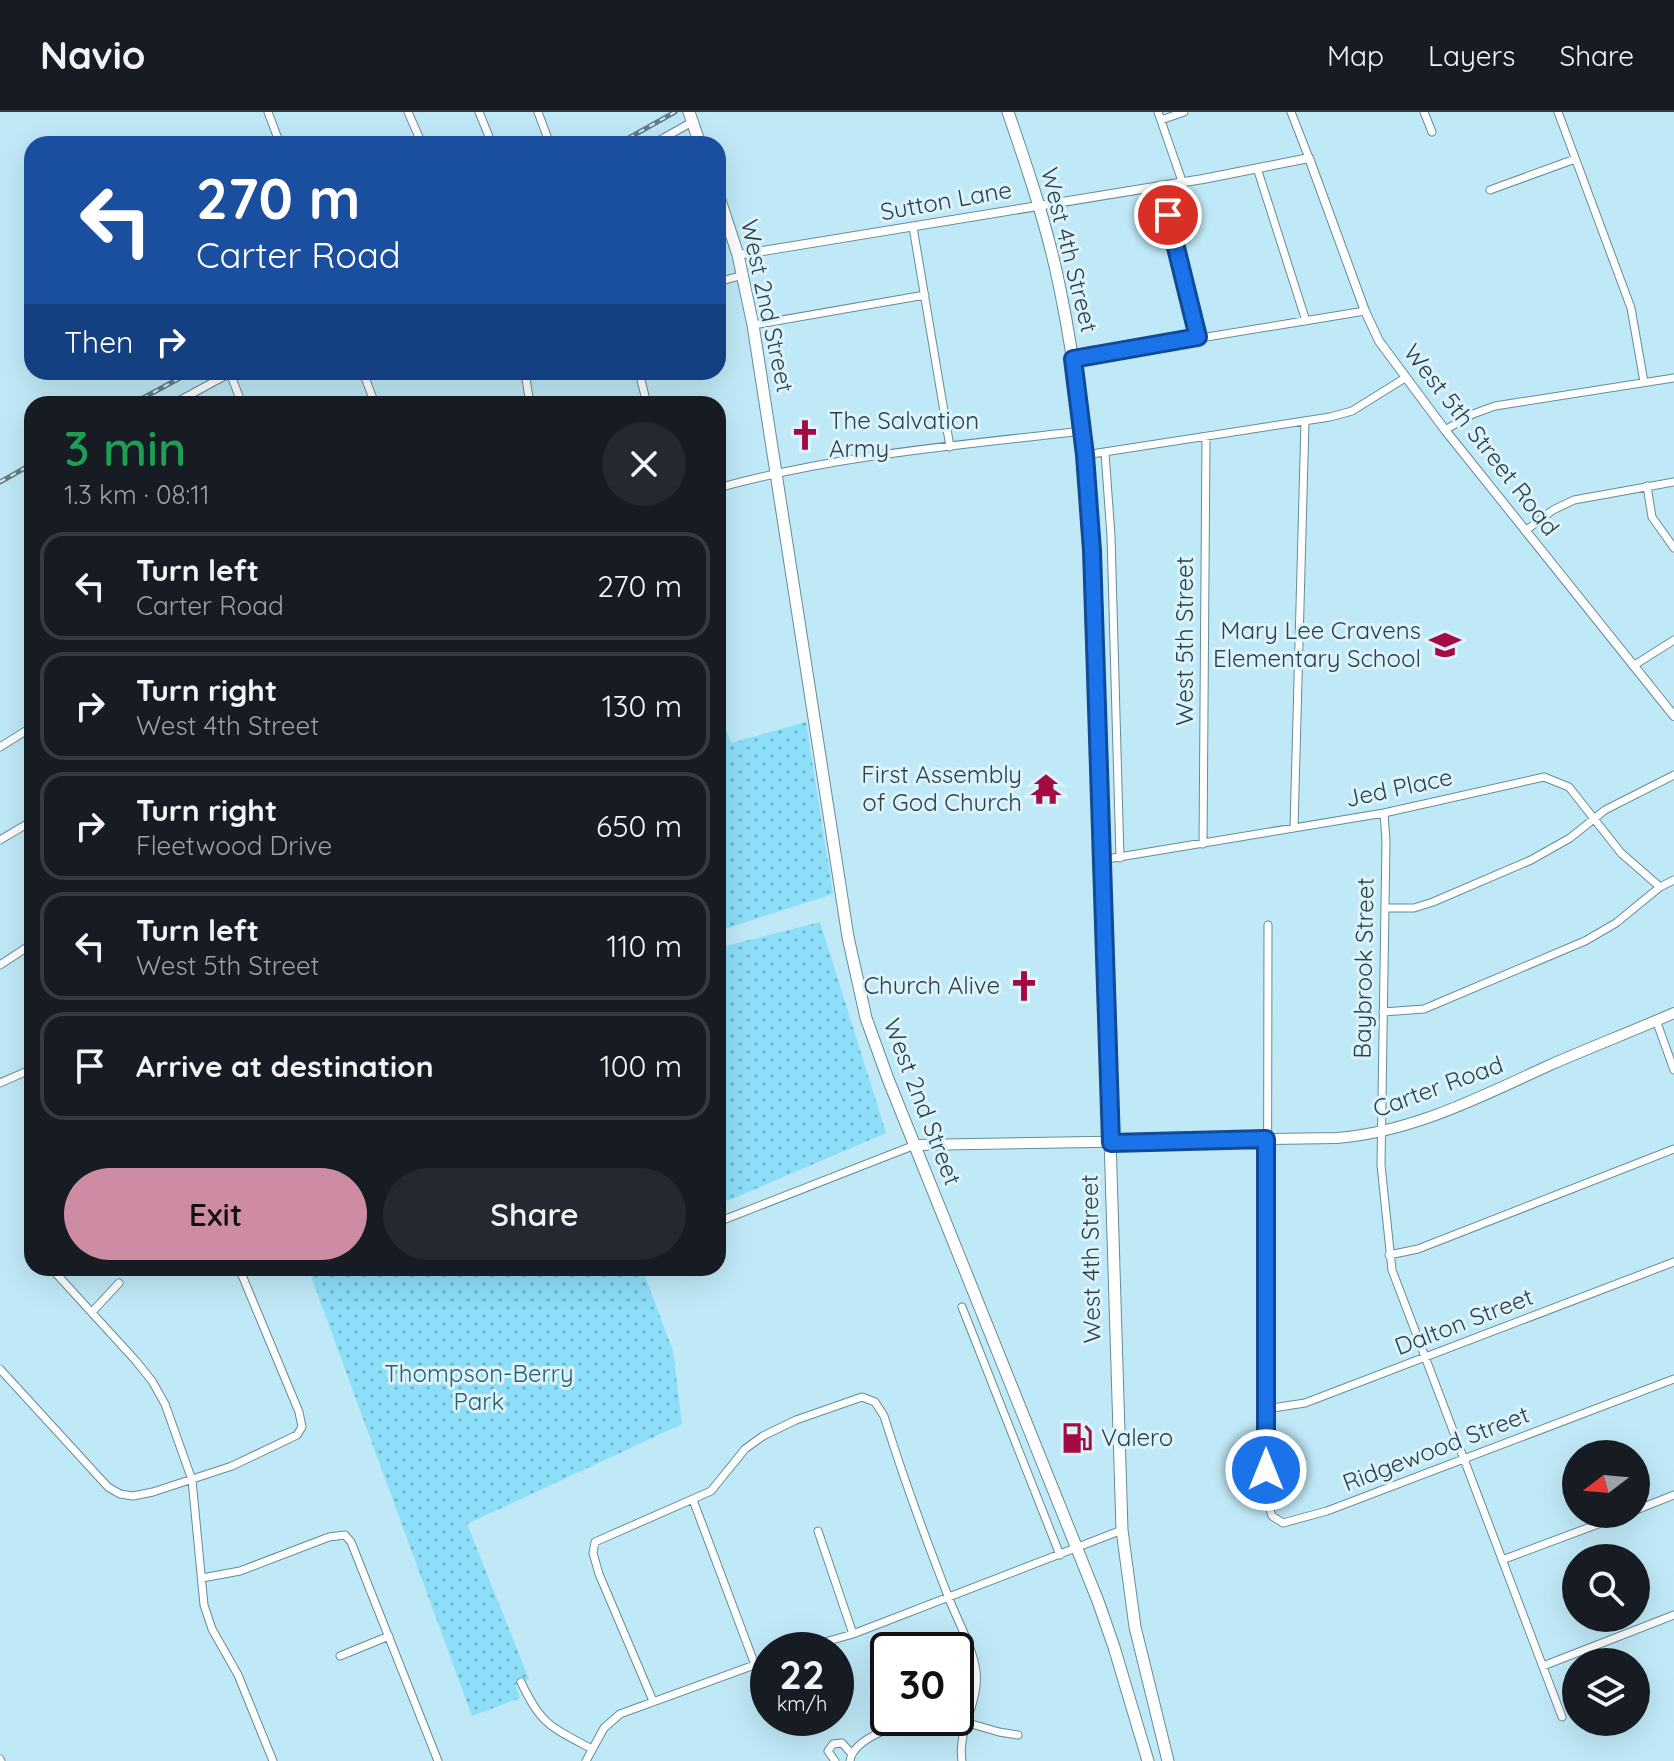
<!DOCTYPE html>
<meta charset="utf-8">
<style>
body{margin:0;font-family:Quicksand,sans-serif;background:#242831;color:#f1f3f6;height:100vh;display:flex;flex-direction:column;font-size:30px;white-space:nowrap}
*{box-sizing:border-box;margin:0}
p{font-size:26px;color:#9ea1a6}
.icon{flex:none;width:44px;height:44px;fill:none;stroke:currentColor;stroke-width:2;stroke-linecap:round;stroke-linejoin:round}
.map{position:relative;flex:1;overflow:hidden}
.drawer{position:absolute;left:24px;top:284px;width:702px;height:880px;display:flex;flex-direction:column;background:#171b24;border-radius:24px;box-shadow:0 8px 32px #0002}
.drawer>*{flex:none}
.hud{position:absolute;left:24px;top:24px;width:702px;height:244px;border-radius:24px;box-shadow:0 8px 32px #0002;background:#1a4fa0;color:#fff;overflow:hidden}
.needle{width:52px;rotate:254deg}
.buttons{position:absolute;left:1562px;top:1328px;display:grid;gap:16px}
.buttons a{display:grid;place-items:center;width:88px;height:88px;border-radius:50%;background:#171b24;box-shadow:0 8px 32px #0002;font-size:40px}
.speed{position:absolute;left:750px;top:1520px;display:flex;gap:16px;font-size:40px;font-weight:700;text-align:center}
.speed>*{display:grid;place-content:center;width:104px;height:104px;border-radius:50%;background:#171b24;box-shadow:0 8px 32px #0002;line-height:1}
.speed small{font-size:20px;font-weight:400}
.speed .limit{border:4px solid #111;border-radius:12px;background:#fff;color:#111}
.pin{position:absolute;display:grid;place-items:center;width:68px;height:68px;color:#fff;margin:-34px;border:4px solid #fff;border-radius:50%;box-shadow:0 2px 8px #0007}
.me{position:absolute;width:88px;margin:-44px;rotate:0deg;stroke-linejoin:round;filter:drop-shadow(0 0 6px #0008)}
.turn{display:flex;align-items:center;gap:28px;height:168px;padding:0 40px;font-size:36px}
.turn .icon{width:104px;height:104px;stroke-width:2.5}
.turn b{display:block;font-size:56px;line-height:68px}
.then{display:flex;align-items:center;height:76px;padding:0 40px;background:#0003;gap:16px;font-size:30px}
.round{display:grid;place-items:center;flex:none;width:84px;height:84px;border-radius:42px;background:#242831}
.head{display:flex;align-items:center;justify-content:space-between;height:136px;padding:0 40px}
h1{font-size:48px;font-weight:600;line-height:60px;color:#1e9e55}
.primary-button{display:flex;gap:16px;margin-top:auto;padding:16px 40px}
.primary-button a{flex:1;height:92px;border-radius:48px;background:#ce8ba4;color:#111;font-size:32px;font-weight:600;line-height:92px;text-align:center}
.primary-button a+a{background:#242831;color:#f1f3f6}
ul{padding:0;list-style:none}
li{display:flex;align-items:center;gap:24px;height:108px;margin:0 16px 12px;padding:0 24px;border:4px solid #363941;border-radius:24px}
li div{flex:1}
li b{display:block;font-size:30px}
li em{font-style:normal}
header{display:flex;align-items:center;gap:48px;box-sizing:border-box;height:112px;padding:0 40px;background:#171b24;border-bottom:2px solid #363941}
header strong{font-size:38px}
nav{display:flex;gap:44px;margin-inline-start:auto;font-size:28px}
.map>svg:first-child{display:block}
.green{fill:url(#green-dots)}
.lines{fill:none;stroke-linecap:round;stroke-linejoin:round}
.minor-casing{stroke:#658c98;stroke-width:9}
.tertiary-casing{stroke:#658c98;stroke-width:10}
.secondary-casing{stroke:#658c98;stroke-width:12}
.primary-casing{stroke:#658c98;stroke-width:13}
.minor{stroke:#fff;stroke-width:7}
.tertiary{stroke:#fff;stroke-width:8}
.secondary{stroke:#fff;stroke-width:10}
.primary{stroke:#fff;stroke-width:11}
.rail-casing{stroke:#637d85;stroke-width:5}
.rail{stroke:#dbf3fc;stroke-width:2;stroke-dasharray:6;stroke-linecap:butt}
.route-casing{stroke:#114b97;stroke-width:20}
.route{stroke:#1a73e8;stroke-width:14}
.labels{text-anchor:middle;stroke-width:6;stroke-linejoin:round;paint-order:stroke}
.street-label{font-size:24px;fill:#2f4045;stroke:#dbf3fc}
.poi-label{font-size:24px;fill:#2f4045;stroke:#dbf3fc;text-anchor:end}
.park-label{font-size:24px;fill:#2b5e6d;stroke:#dbf3fc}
</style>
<header>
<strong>Navio</strong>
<nav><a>Map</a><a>Layers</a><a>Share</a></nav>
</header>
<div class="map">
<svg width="1674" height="1649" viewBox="0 0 1674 1649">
<defs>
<pattern id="green-dots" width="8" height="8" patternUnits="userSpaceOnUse" patternTransform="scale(2)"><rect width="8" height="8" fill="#8ddef8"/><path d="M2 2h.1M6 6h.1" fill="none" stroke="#74b5cb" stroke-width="1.8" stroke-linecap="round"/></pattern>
</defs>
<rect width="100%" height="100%" fill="#c0e9f7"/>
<path class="green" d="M718,597L731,631L806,610L833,782L718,819Z
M820,810L886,1021L727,1089L718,1063V836Z
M308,1156H642L673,1239L682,1312L467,1412L529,1567L515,1573L520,1586L472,1604Z"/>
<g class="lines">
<defs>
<path id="minor" d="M268,0L280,32
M408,0L422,32
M479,0L492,32
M538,0L548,27L546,32
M1158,0L1182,69
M1291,0L1309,46
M1424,0L1432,20
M1558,0L1631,196L1644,270
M1161,8L1184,0
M653,32L692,10
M1257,56L1306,209
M1160,73L1198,225
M1490,78L1575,47
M913,115L950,335
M718,170L743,163
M753,213L925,183
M1073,247L1365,199
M363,260L375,292
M525,260L530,292
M639,260L647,292
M230,261L242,292
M173,292L232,260
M1445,318L1473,302L1495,294L1674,266
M1105,341L1111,424L1120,746
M1085,343L1330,305L1352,299L1405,266
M1647,374L1652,405L1674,436
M718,376C836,343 961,333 1082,319
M1525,419L1553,398L1574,388L1674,370
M1633,554L1674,528
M27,618L32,629
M0,635L32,615
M1384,701L1386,729L1381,1053L1392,1158L1562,1605
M1294,716L1305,309
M0,728L32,709
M1203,732L1206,326
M1101,748L1384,701L1544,665L1569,675L1621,741L1660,775
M1385,796H1414L1433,790L1531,748L1570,726L1605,698L1674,663
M1268,813L1267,1389L1272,1404L1283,1411L1327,1399L1674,1267
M0,853L32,832
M1383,900L1424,897L1585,829L1616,811L1660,775L1674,768
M1656,908L1674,958
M0,971L32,957
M718,1110L915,1033
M1389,1143L1418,1137L1674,1037
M51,1156L136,1249L152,1269L165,1292L192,1368L204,1493L212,1517L238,1563L273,1649
M962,1195L1060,1443
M92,1200L119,1171
M0,1257L108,1375L120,1382L133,1384L153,1380L232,1354L297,1323L302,1315L299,1300L239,1156
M1266,1297L1305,1291L1674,1150
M693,1388L755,1553
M1636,1398L1674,1383
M818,1419L853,1522
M1502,1448L1625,1402
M202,1466L240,1459L329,1425L345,1423L351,1430L438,1649
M797,1538L853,1522L1122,1418
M340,1544L389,1524
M1543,1554L1674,1503
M521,1570C541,1613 551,1615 592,1637
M653,1589L599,1462L593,1441L595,1430L711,1379L745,1337L763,1324L796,1308L862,1285L875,1290L884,1304C903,1365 925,1425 948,1484C957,1508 972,1533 976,1559C980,1590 957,1617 962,1649
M951,1606L999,1620L1018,1623
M0,1647L1,1649
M586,1649L604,1616L620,1602L768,1548
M835,1649L828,1639L833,1632L842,1631L851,1641
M850,1649C853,1625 905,1609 927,1606"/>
<path id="tertiary" d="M738,143L1203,67L1309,46L1365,199L1379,229L1445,318L1674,604"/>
<path id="secondary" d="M915,1033L1337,1026C1413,1020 1482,984 1550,953C1591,935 1633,919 1674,901"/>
<path id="primary" d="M689,0L700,32
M1008,0C1028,58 1048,117 1060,177C1078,263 1086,351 1092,439L1122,1418L1135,1515L1168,1649
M718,82L738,143L753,213L848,825L866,906L888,967L1098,1489L1114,1535L1148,1649"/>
</defs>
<use href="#minor" class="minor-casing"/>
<use href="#tertiary" class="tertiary-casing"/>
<use href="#secondary" class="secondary-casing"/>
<use href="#primary" class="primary-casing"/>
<use href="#minor" class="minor"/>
<use href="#tertiary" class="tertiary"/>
<use href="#secondary" class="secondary"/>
<use href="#primary" class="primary"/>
<defs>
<path id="rail" d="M618,32L675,0
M132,292L191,260
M0,370L32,352"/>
</defs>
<use href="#rail" class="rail-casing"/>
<use href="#rail" class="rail"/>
</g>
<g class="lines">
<defs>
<path id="route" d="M1168,103L1198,225L1073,247L1085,343L1092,439L1111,1031L1266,1027V1358"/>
</defs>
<use href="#route" class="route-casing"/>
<use href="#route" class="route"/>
</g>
<defs>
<symbol id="church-bare" viewBox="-9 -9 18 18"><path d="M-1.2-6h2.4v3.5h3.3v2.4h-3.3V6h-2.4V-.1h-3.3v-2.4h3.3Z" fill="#a40b40" stroke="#dbf3fc" stroke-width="2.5" paint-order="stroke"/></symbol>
<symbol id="school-bare" viewBox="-9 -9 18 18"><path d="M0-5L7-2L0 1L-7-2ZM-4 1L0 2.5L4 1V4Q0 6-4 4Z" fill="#a40b40" stroke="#dbf3fc" stroke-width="2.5" paint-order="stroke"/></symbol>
<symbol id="temple-bare" viewBox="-9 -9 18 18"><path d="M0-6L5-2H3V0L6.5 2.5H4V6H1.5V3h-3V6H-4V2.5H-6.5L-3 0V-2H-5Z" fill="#a40b40" stroke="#dbf3fc" stroke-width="2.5" paint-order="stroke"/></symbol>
<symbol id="fuel-bare" viewBox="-9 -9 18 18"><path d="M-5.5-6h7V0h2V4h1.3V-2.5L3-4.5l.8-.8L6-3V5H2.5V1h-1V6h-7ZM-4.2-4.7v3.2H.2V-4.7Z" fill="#a40b40" stroke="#dbf3fc" stroke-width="2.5" paint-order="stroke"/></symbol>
</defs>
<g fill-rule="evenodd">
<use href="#church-bare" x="783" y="301" width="44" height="44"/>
<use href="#school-bare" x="1423" y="511" width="44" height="44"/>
<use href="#temple-bare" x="1024" y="655" width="44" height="44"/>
<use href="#church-bare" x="1002" y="852" width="44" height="44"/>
<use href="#fuel-bare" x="1055" y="1304" width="44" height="44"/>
</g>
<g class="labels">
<g class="street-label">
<text transform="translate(946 89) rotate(-10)" y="8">Sutton Lane</text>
<text transform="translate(1069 138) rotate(76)" y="8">West 4th Street</text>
<text transform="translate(767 194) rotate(78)" y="8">West 2nd Street</text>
<text transform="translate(1481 328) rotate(52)" y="8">West 5th Street Road</text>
<text transform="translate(1185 529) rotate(-90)" y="8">West 5th Street</text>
<text transform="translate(1399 676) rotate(-12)" y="8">Jed Place</text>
<text transform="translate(1364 856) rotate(-89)" y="8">Baybrook Street</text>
<text transform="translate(1438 975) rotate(-20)" y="8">Carter Road</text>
<text transform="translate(922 990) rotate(69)" y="8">West 2nd Street</text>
<text transform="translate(1091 1147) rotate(-91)" y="8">West 4th Street</text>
<text transform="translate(1464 1210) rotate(-21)" y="8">Dalton Street</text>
<text transform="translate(1436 1337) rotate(-21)" y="8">Ridgewood Street</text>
</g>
<g class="poi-label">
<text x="829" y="317" text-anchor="start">The Salvation<tspan x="829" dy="28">Army</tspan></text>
<text x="1421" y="527">Mary Lee Cravens<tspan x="1421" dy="28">Elementary School</tspan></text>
<text x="1022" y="671">First Assembly<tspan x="1022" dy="28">of God Church</tspan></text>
<text x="1000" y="882">Church Alive</text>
<text x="1101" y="1334" text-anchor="start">Valero</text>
</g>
<g class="park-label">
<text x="479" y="1270">Thompson-Berry<tspan x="479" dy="28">Park</tspan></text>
</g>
</g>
</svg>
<div class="buttons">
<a><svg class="needle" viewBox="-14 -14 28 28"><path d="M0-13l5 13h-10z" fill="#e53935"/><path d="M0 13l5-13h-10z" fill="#9ea1a6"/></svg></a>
<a><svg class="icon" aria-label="search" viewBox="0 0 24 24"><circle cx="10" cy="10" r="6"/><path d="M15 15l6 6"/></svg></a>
<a><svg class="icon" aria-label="layers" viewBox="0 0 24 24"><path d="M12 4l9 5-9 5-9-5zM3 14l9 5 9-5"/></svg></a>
</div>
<div class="speed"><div>22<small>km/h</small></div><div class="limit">30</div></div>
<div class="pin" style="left:1168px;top:103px;background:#d93025"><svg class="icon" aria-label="arrive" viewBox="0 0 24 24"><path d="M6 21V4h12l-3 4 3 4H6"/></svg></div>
<svg class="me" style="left:1266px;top:1358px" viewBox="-20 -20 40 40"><circle r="17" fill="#1a73e8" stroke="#fff" stroke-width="3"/><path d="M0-11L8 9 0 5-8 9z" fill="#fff"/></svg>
<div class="hud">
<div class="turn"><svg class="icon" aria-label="left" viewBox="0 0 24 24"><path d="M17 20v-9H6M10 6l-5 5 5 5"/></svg><div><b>270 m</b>Carter Road</div></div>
<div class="then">Then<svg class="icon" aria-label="right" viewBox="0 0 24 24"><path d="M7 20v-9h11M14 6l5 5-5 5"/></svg></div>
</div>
<section class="drawer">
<div class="head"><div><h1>3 min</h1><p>1.3 km · 08:11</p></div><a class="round"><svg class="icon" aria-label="close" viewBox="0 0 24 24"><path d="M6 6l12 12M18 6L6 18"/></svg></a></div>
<ul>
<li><svg class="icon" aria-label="left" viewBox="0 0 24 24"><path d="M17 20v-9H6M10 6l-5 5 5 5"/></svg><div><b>Turn left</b><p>Carter Road</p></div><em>270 m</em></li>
<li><svg class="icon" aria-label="right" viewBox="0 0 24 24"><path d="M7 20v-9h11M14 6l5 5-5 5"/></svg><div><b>Turn right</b><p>West 4th Street</p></div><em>130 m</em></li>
<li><svg class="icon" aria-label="right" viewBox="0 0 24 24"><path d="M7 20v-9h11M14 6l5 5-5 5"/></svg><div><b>Turn right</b><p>Fleetwood Drive</p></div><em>650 m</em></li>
<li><svg class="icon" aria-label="left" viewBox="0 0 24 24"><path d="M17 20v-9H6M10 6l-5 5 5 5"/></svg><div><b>Turn left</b><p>West 5th Street</p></div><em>110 m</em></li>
<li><svg class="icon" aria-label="arrive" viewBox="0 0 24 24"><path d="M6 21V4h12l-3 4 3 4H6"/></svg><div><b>Arrive at destination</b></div><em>100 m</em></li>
</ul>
<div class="primary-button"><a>Exit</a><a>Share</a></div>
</section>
</div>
